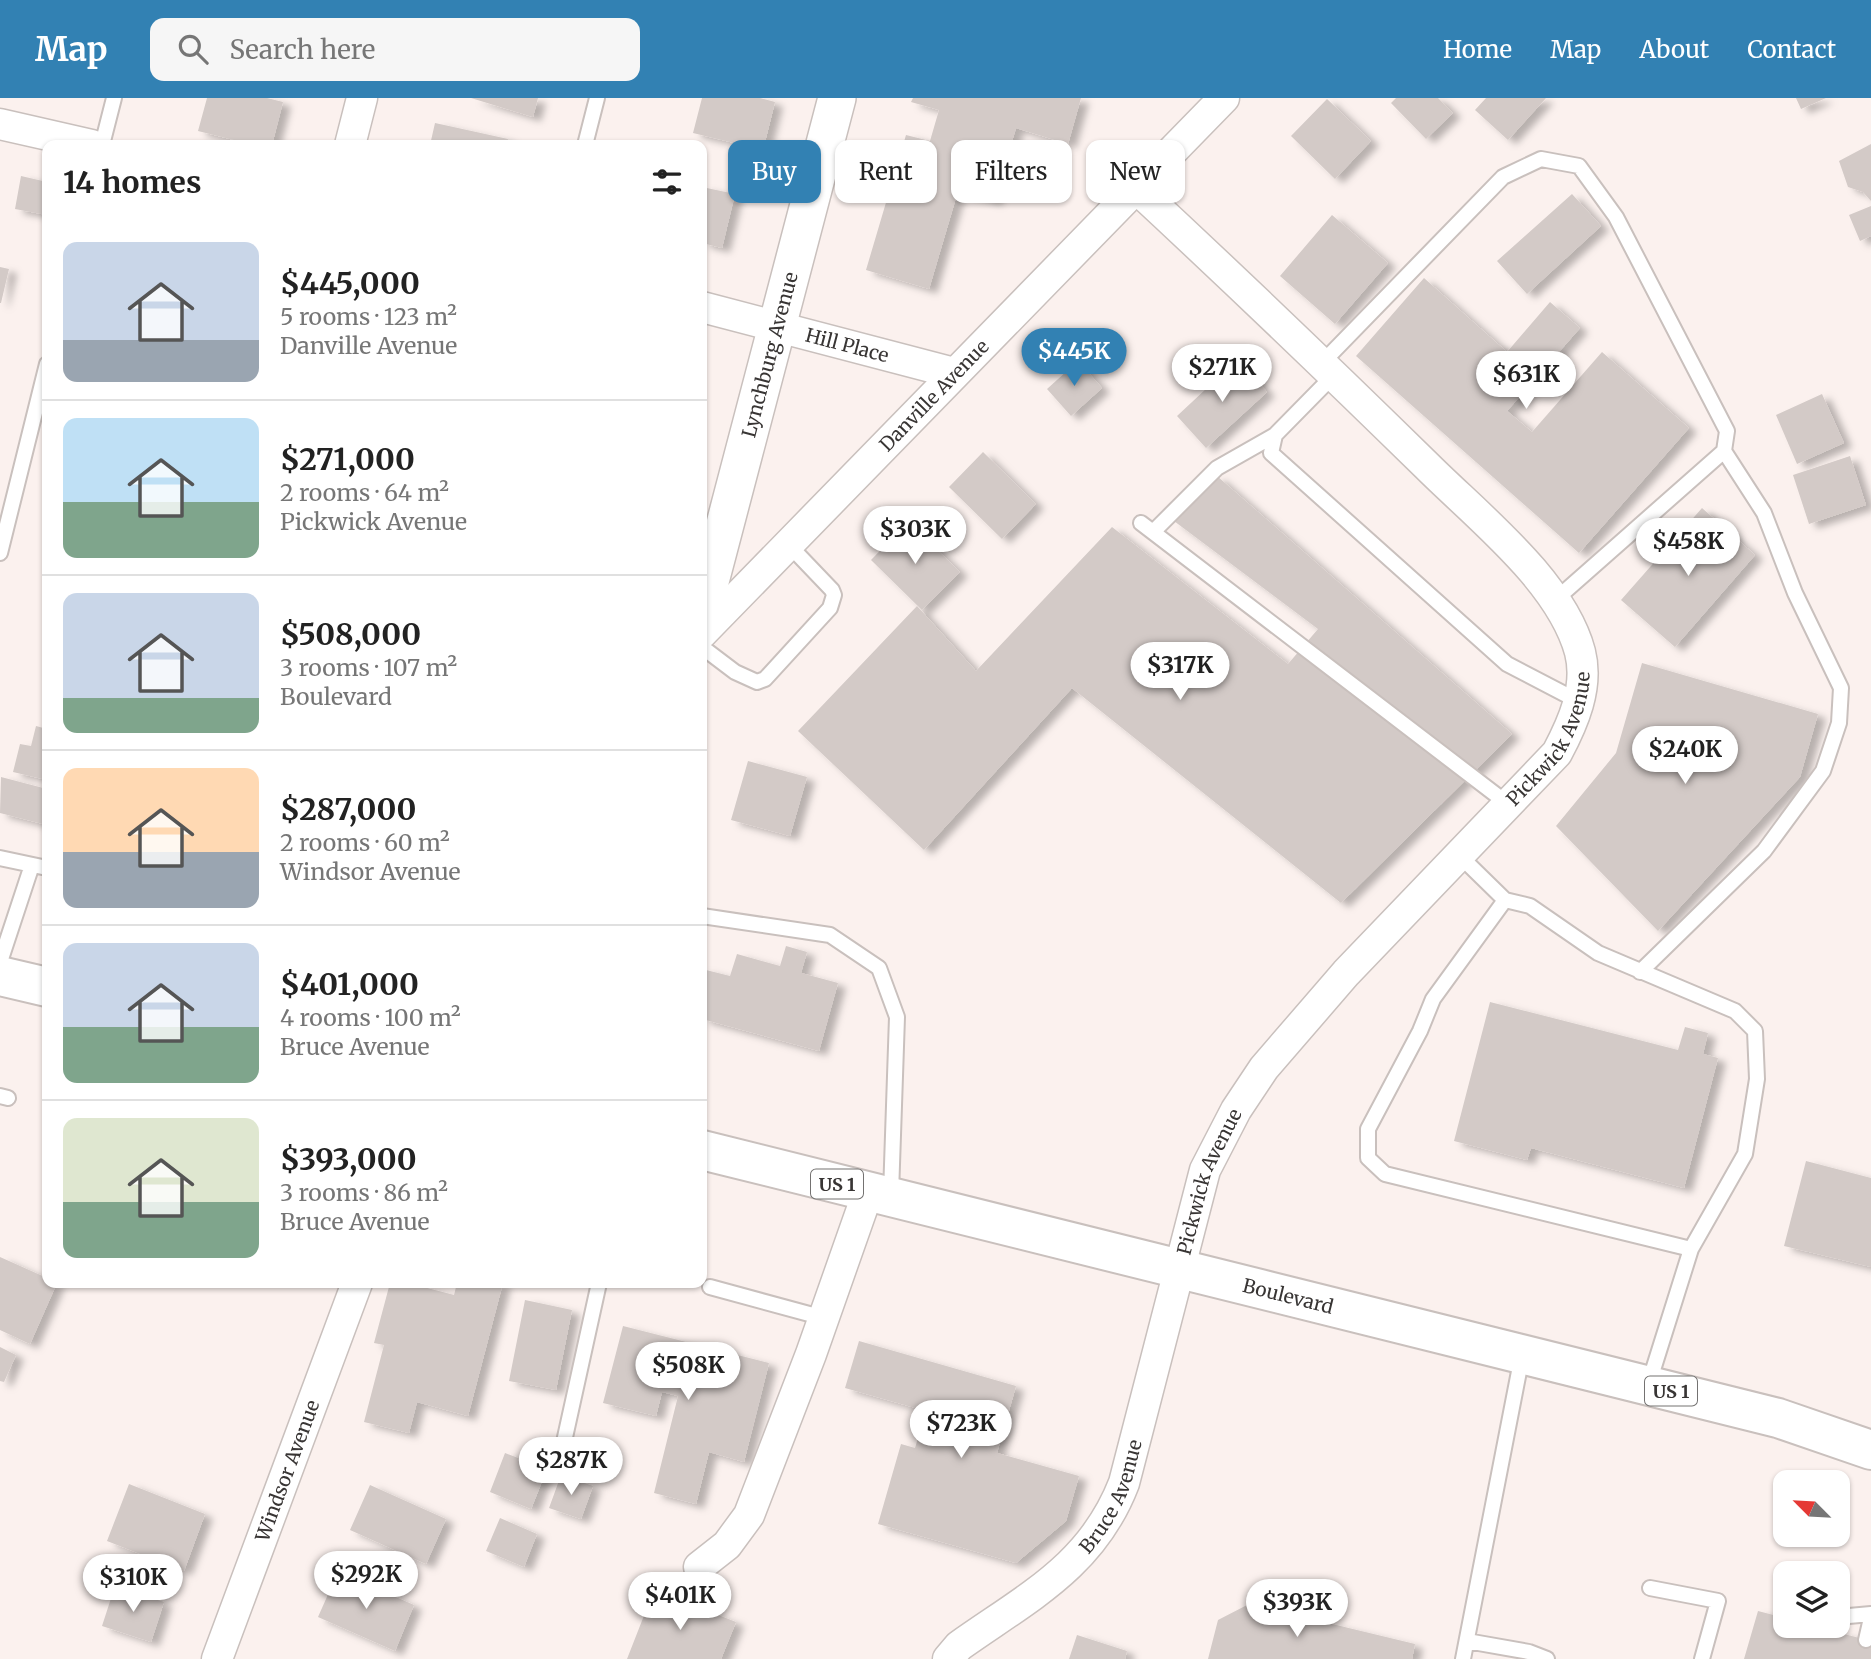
<!DOCTYPE html>
<html lang="en">
<head>
<meta charset="utf-8">
<style>
  body { margin:0; font-family:Merriweather,serif; background:#f6f6f6; color:#222; height:100vh; display:flex; flex-direction:column; font-size:26px; white-space:nowrap }
  * { box-sizing:border-box; margin:0 }
  p { font-size:23px; color:#767676 }
  .icon { flex:none; width:38px; height:38px; fill:none; stroke:currentColor; stroke-width:2; stroke-linecap:round; stroke-linejoin:round }
  .map { position:relative; flex:1; overflow:hidden }
  .side { position:absolute; left:42px; top:42px; width:665px; height:1148px; display:flex; flex-direction:column; background:#fff; border-radius:14px; box-shadow:0 2px 5px #0004 }
  .side>* { flex:none }
  .guide { position:absolute; left:728px; top:42px; width:665px; height:63px; display:flex; gap:14px }
  .needle { width:46px; rotate:294deg }
  .fabs { position:absolute; left:1773px; top:1372px; display:grid; gap:14px }
  .fabs a { display:grid; place-items:center; width:77px; height:77px; border-radius:14px; background:#fff; box-shadow:0 2px 5px #0004; font-size:35px }
  .price { position:absolute; translate:-50% -60px; padding:0 16px; border-radius:24px; background:#fff; color:#222; font-size:23px; line-height:46px; filter:drop-shadow(0 2px 4px #0008) }
  .price::after { content:''; position:absolute; left:50%; top:42px; width:21px; height:16px; margin-left:-10px; background:inherit; clip-path:polygon(0 0,100% 0,50% 100%) }
  .price.selected { background:#3281b3; color:#fff }
  ul { padding:0; list-style:none }
  li { display:flex; align-items:center; gap:21px; height:175px; padding:0 21px }
  li+li { border-top:2px solid #e0e0e0 }
  li span { display:grid; place-items:center; flex:none; width:196px; height:140px; border-radius:14px; color:#555 }
  li>.icon { margin-inline-start:auto }
  span .icon { width:84px; height:84px; fill:#fffc; stroke-width:1 }
  li b { font-size:30px }
  h2 { display:flex; justify-content:space-between; align-items:center; height:84px; padding:0 21px; font-size:30px }
  .tag { padding:0 24px; border-radius:14px; background:#fff; box-shadow:0 2px 5px #0004; font-size:24px; line-height:63px }
  .tag.selected { background:#3281b3; color:#fff }
  header { display:flex; align-items:center; gap:42px; box-sizing:border-box; height:98px; padding:0 35px; background:#3281b3; color:#fff }
  header strong { font-size:33px }
  nav { display:flex; gap:38px; margin-inline-start:auto; font-size:24px }
  .search { width:490px; height:63px; background:#f6f6f6; display:flex; align-items:center; gap:18px; box-sizing:border-box; padding:0 24px; border-radius:14px; color:#767676; font-size:26px }
  .map>svg:first-child { display:block }
  .building { fill:#d3cac7; filter:url(#shadow) }
  .lines { fill:none; stroke-linecap:round; stroke-linejoin:round }
  .service-casing { stroke:#c9c0bd; stroke-width:18 }
  .minor-casing { stroke:#c9c0bd; stroke-width:33 }
  .tertiary-casing { stroke:#c9c0bd; stroke-width:40 }
  .primary-casing { stroke:#c9c0bd; stroke-width:42 }
  .service { stroke:#fff; stroke-width:14 }
  .minor { stroke:#fff; stroke-width:30 }
  .tertiary { stroke:#fff; stroke-width:37 }
  .primary { stroke:#fff; stroke-width:38 }
  .labels { text-anchor:middle; dominant-baseline:central; stroke-width:5; stroke-linejoin:round; paint-order:stroke }
  .shield { fill:#fff; stroke:#747271; stroke-width:2 }
  .shield-label { font-size:18px; font-weight:bold; fill:#383534 }
  .street-label { font-size:19px; fill:#383534; stroke:#fff }
</style>
</head>
<body>
<header>
<strong>Map</strong>
<div class="search"><svg class="icon" aria-label="search" viewBox="0 0 24 24"><circle cx="10" cy="10" r="6"/><path d="M15 15l6 6"/></svg>Search here</div>
<nav><a>Home</a><a>Map</a><a>About</a><a>Contact</a></nav>
</header>
<div class="map">
<svg width="1871" height="1561" viewBox="0 0 1871 1561">
  <defs>
    <filter id="shadow"><feDropShadow dx="8" dy="4.5" stdDeviation="3.5" flood-color="#0004"/></filter>
  </defs>
  <rect width="100%" height="100%" fill="#fbf1ee"/>
  <path class="building" d="M207 0H267L283 4 272 47H254L198 33Z
    M471 0H538L533 19Z
    M702 0H760L775 4 763 52 693 35Z
    M913 0H1081L1068 46 1016 30 994 103 958 93 929 191 866 172 906 37 930 43 939 12 911 4Z
    M1396 0H1438L1453 15 1426 41 1391 5Z
    M1486 0H1546L1508 42 1475 12Z
    M1796 0H1826L1801 11Z
    M1327 1 1371 43 1335 81 1291 38Z
    M435 25 508 41 507 47H430Z
    M1871 46V103L1863 94 1848 89 1839 63Z
    M21 78 47 84V117L15 111Z
    M702 89 735 96 722 150 702 145Z
    M1572 96 1601 128 1527 196 1497 163Z
    M1871 108V138L1860 143 1849 117Z
    M1332 117 1388 165 1335 226 1280 178Z
    M0 169 9 171 1 205H0Z
    M1424 180 1507 254 1550 204 1580 230 1507 313 1532 334 1602 254 1689 330 1579 455 1356 258Z
    M1237 262 1267 294 1206 350 1177 318Z
    M1078 263 1102 290 1071 318 1047 291Z
    M1822 296 1844 345 1797 366 1776 317Z
    M983 354 1036 406 1002 441 949 389Z
    M1850 358 1866 407 1809 426 1793 377Z
    M1217 378 1512 636 1341 805 1072 590 924 752 798 633 917 508 976 573 1112 429 1288 566 1318 531 1174 423Z
    M1702 410 1755 457 1675 549 1621 502Z
    M908 424 960 474 922 512 871 462Z
    M1642 565 1818 616 1800 679 1658 833 1556 728 1616 655Z
    M36 628 47 631V682L13 674 20 646 31 648Z
    M748 663 807 679 790 738 731 722Z
    M1 679 47 691V727L0 715Z
    M786 848 807 854 801 875 838 885 819 953 702 921V871L730 878 737 856 780 868Z
    M1490 904 1678 952 1685 929 1708 935 1703 956 1718 960 1684 1090 1531 1050 1527 1062 1454 1043Z
    M1806 1063 1871 1080V1169L1784 1148Z
    M0 1159 47 1180V1185H57L30 1246 0 1232Z
    M390 1185H408L454 1197 457 1185H503L468 1318 417 1304 409 1335 364 1324 384 1247 374 1245Z
    M525 1202 572 1212 556 1292 509 1283Z
    M623 1228 769 1265 744 1364 709 1354 696 1406 654 1395 678 1298 662 1294 656 1318 603 1305Z
    M859 1243 1016 1288 997 1355 1079 1378 1066 1423 1016 1465 878 1426 901 1346 915 1350 926 1313 845 1290Z
    M0 1249 16 1257 4 1284 0 1283Z
    M505 1355 547 1371 531 1411 490 1394Z
    M561 1377 593 1388 581 1421 549 1410Z
    M129 1386 205 1416 184 1473 107 1443Z
    M370 1387 446 1421 426 1466 350 1432Z
    M500 1420 537 1436 524 1469 486 1453Z
    M338 1474 414 1507 395 1553 318 1519Z
    M115 1488 164 1504 151 1544 102 1528Z
    M654 1492 736 1524 721 1561H627Z
    M1249 1506 1415 1546 1412 1561H1208L1218 1522Z
    M1758 1513 1785 1520V1528H1813L1871 1543V1561H1744Z
    M1077 1537 1127 1553 1125 1561H1069Z"/>
  <g class="lines">
    <defs>
      <path id="service" d="M102 47 114 0
        M585 47 597 0
        M1322 265 1503 79 1541 61 1579 68 1616 119 1727 333 1724 353 1554 503
        M1334 277 1275 337 1271 355 1507 566 1578 603
        M1141 425 1508 706
        M1154 433 1217 370 1275 337
        M0 455 47 266
        M702 549 735 574 757 584 765 581 830 510 834 497 832 492 788 446
        M1459 757 1505 802 1530 808 1598 855 1735 913 1755 933 1757 981 1745 1056 1691 1151 1648 1288
        M0 760 47 770
        M1505 802 1433 901 1420 933 1368 1031V1060L1385 1076 1691 1151
        M702 818 830 837 879 870 897 919 891 1096
        M0 864 32 767
        M1640 874 1764 753 1823 673 1839 625 1841 590 1795 495 1764 415 1724 353
        M0 998 8 1000
        M710 1189 824 1220
        M560 1362 599 1185
        M1650 1490 1718 1503 1702 1561
        M1838 1519 1871 1516
        M1866 1542 1871 1520
        M1467 1543 1529 1554 1547 1561
        M1463 1561 1522 1258"/>
      <g id="minor">
        <path d="M0 26 92 47"/>
        <path d="M350 47 362 0"/>
        <path id="s1" d="M702 209 954 275"/>
        <path id="s2" d="M702 535 1224 0"/>
        <path d="M699 1469 727 1447 749 1417 811 1256 868 1094"/>
        <path id="s3" d="M217 1561 357 1185"/>
        <path id="s4" d="M948 1561 959 1548C1028 1499 1092 1468 1124 1385L1205 1072 1236 1012 1264 970 1346 875 1557 655C1573 625 1589 589 1580 554 1561 483 1477 418 1427 368 1331 274 1234 181 1136 90"/>
      </g>
      <g id="tertiary">
        <path id="s5" d="M702 514 837 0"/>
      </g>
      <g id="primary">
        <path d="M0 878 47 889"/>
        <path id="s6" d="M702 1052 1778 1320 1871 1352"/>
      </g>
    </defs>
    <use href="#service" class="service-casing"/>
    <use href="#minor" class="minor-casing"/>
    <use href="#tertiary" class="tertiary-casing"/>
    <use href="#primary" class="primary-casing"/>
    <use href="#service" class="service"/>
    <use href="#minor" class="minor"/>
    <use href="#tertiary" class="tertiary"/>
    <use href="#primary" class="primary"/>
  </g>
  <g class="labels">
    <g class="shield">
      <rect x="811" y="1071.5" width="52" height="29" rx="5"/>
      <rect x="1645" y="1278.5" width="52" height="29" rx="5"/>
    </g>
    <g class="shield-label">
      <text x="837" y="1086">US 1</text>
      <text x="1671" y="1293">US 1</text>
    </g>
    <g class="street-label">
      <text stroke="none"><textPath href="#s1" startOffset="150">Hill Place</textPath></text>
      <text stroke="none"><textPath href="#s5" startOffset="266">Lynchburg Avenue</textPath></text>
      <text stroke="none"><textPath href="#s2" startOffset="332">Danville Avenue</textPath></text>
      <text stroke="none"><textPath href="#s4" startOffset="1134">Pickwick Avenue</textPath></text>
      <text stroke="none"><textPath href="#s4" startOffset="567">Pickwick Avenue</textPath></text>
      <text stroke="none"><textPath href="#s6" startOffset="604">Boulevard</textPath></text>
      <text stroke="none"><textPath href="#s3" startOffset="201">Windsor Avenue</textPath></text>
      <text stroke="none"><textPath href="#s4" startOffset="236">Bruce Avenue</textPath></text>
    </g>
  </g>
</svg>
<div class="fabs">
<a><svg class="needle" viewBox="-14 -14 28 28"><path d="M0-13l5 13h-10z" fill="#e53935"/><path d="M0 13l5-13h-10z" fill="#767676"/></svg></a>
<a><svg class="icon" aria-label="layers" viewBox="0 0 24 24"><path d="M12 4l9 5-9 5-9-5zM3 14l9 5 9-5"/></svg></a>
</div>
<b class="price selected" style="left:1074px;top:290px">$445K</b>
<b class="price" style="left:1222px;top:306px">$271K</b>
<b class="price" style="left:1526px;top:313px">$631K</b>
<b class="price" style="left:915px;top:468px">$303K</b>
<b class="price" style="left:1688px;top:480px">$458K</b>
<b class="price" style="left:1180px;top:604px">$317K</b>
<b class="price" style="left:1685px;top:688px">$240K</b>
<b class="price" style="left:688px;top:1304px">$508K</b>
<b class="price" style="left:961px;top:1362px">$723K</b>
<b class="price" style="left:571px;top:1399px">$287K</b>
<b class="price" style="left:366px;top:1513px">$292K</b>
<b class="price" style="left:133px;top:1516px">$310K</b>
<b class="price" style="left:680px;top:1534px">$401K</b>
<b class="price" style="left:1297px;top:1541px">$393K</b>
<div class="guide">
<a class="tag selected">Buy</a>
<a class="tag">Rent</a>
<a class="tag">Filters</a>
<a class="tag">New</a>
</div>
<section class="side">
<h2>14 homes<svg class="icon" aria-label="filters" viewBox="0 0 24 24"><path d="M4 7h16M4 17h16"/><circle cx="9" cy="7" r="2"/><circle cx="15" cy="17" r="2"/></svg></h2>
<ul>
<li><span style="background:linear-gradient(#c9d6e8 70%,#9aa5b1 0)"><svg class="icon" aria-label="home" viewBox="0 0 24 24"><path d="M3 11l9-7 9 7M6 9v11h12V9"/></svg></span><div><b>$445,000</b><p>5 rooms · 123 m²</p><p>Danville Avenue</p></div></li>
<li><span style="background:linear-gradient(#bfe0f5 60%,#7fa58c 0)"><svg class="icon" aria-label="home" viewBox="0 0 24 24"><path d="M3 11l9-7 9 7M6 9v11h12V9"/></svg></span><div><b>$271,000</b><p>2 rooms · 64 m²</p><p>Pickwick Avenue</p></div></li>
<li><span style="background:linear-gradient(#c9d6e8 75%,#7fa58c 0)"><svg class="icon" aria-label="home" viewBox="0 0 24 24"><path d="M3 11l9-7 9 7M6 9v11h12V9"/></svg></span><div><b>$508,000</b><p>3 rooms · 107 m²</p><p>Boulevard</p></div></li>
<li><span style="background:linear-gradient(#ffd9b3 60%,#9aa5b1 0)"><svg class="icon" aria-label="home" viewBox="0 0 24 24"><path d="M3 11l9-7 9 7M6 9v11h12V9"/></svg></span><div><b>$287,000</b><p>2 rooms · 60 m²</p><p>Windsor Avenue</p></div></li>
<li><span style="background:linear-gradient(#c9d6e8 60%,#7fa58c 0)"><svg class="icon" aria-label="home" viewBox="0 0 24 24"><path d="M3 11l9-7 9 7M6 9v11h12V9"/></svg></span><div><b>$401,000</b><p>4 rooms · 100 m²</p><p>Bruce Avenue</p></div></li>
<li><span style="background:linear-gradient(#dfe7d0 60%,#7fa58c 0)"><svg class="icon" aria-label="home" viewBox="0 0 24 24"><path d="M3 11l9-7 9 7M6 9v11h12V9"/></svg></span><div><b>$393,000</b><p>3 rooms · 86 m²</p><p>Bruce Avenue</p></div></li>
</ul>
</section>
</div>
</body>
</html>
